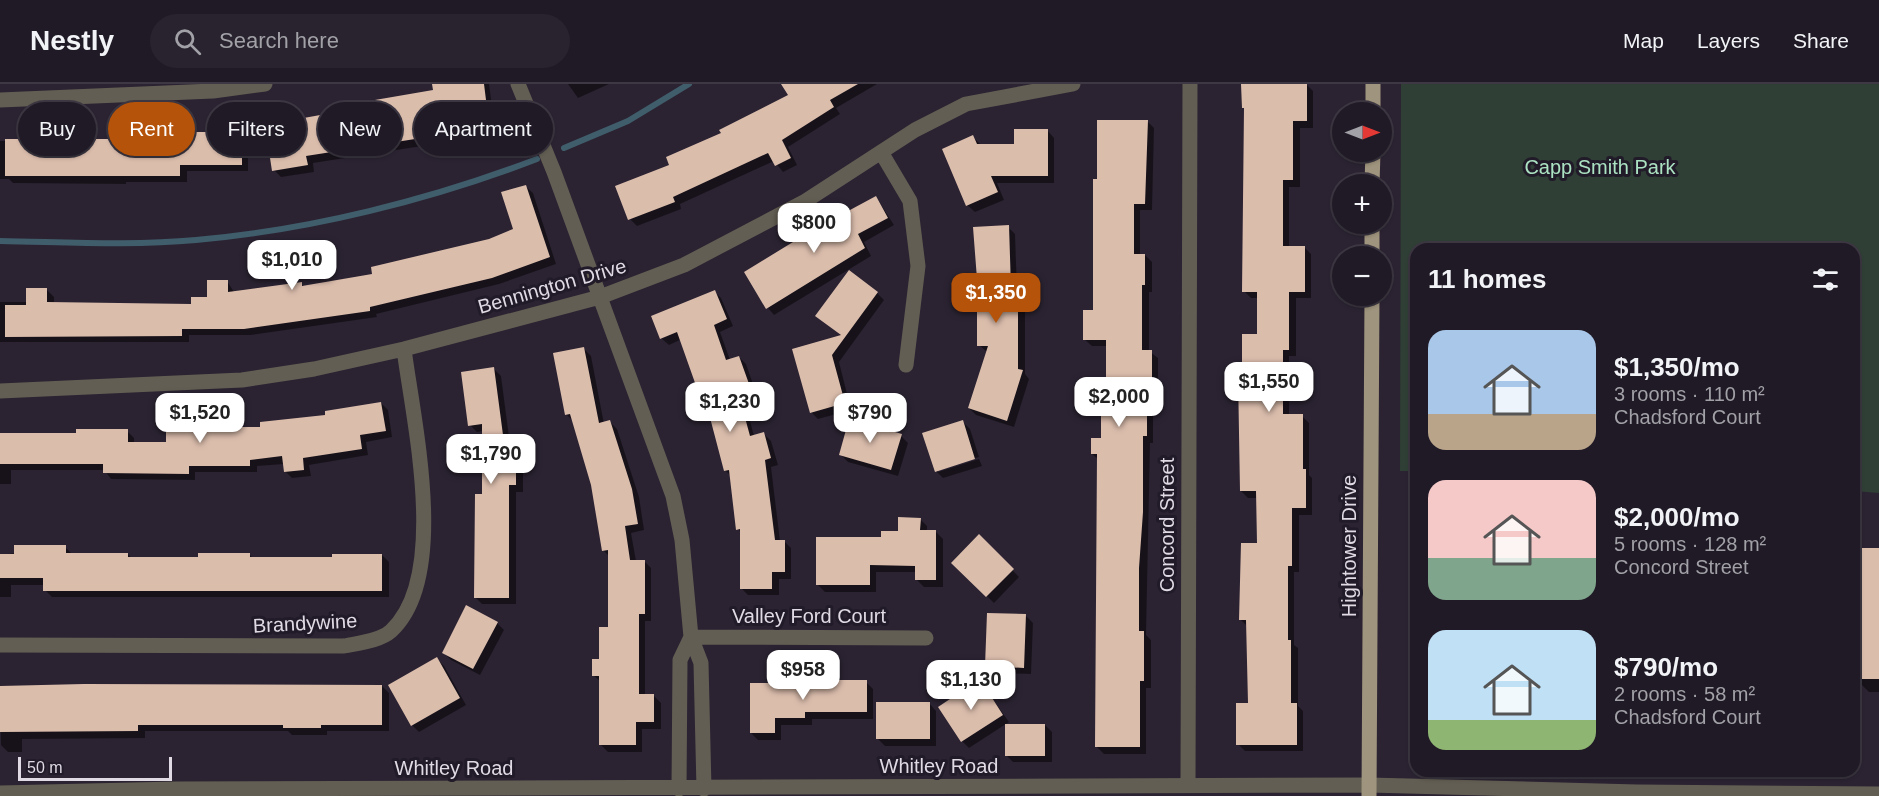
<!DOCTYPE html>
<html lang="en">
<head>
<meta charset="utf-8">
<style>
  body { margin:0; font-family:Arial,sans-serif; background:#28232e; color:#f1f3f6; height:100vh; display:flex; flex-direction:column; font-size:22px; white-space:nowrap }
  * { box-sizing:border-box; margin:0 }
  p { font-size:20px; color:#a2a1a7 }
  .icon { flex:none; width:33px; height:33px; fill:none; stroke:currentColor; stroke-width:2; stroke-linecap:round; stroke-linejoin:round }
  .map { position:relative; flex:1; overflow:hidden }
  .sheet { position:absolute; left:1410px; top:159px; width:450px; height:534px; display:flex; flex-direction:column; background:#201a26; border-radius:18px; box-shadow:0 2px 4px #0004,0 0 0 2px #3d3843 }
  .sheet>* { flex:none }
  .hud { position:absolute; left:18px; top:18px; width:570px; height:54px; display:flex; gap:12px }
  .needle { width:39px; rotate:90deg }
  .controls { position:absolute; left:1332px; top:18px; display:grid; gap:12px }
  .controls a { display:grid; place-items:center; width:60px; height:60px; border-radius:50%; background:#201a26; box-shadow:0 2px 4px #0004,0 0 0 2px #3d3843; font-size:30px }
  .scale { position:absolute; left:18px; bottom:15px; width:154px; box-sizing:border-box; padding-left:6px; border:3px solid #dfdae4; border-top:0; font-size:16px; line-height:21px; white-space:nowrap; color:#dfdae4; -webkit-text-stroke:4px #211a28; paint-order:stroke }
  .price { position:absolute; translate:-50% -51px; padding:0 14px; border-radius:12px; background:#fff; color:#222; font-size:20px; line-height:39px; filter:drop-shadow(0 2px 3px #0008) }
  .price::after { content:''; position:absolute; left:50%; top:36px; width:18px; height:14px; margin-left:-9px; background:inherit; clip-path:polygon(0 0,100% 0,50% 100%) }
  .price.active { background:#b45309; color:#fff }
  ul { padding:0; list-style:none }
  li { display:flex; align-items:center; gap:18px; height:150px; padding:0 18px }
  li span { display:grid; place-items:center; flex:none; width:168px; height:120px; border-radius:18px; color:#555 }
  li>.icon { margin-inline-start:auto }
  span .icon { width:72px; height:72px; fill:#fffc; stroke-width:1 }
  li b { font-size:26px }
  h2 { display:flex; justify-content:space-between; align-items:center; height:72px; padding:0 18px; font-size:26px }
  .pill { padding:0 21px; border-radius:27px; background:#201a26; box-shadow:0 2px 4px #0004,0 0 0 2px #3d3843; font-size:21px; line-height:54px }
  .pill.active { background:#b45309; color:#fff }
  header { display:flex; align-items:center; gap:36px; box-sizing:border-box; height:84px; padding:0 30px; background:#201a26; border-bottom:2px solid #3d3843 }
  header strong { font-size:28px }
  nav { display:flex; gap:33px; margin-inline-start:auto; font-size:21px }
  .search { width:420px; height:54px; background:#28232e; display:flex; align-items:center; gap:15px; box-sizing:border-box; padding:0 21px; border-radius:33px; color:#a2a1a7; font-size:22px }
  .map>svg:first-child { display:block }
  .green { fill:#2f3f35 }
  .shadow { fill:#0007 }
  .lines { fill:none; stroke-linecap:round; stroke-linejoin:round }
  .stream { stroke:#405d6b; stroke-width:6 }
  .building { fill:#dbbdac }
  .minor { stroke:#635e53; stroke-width:15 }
  .major { stroke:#9f947d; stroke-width:15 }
  .labels { text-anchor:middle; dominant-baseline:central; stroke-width:6; stroke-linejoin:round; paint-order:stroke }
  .park-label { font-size:20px; fill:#abe2c2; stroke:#211a28 }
  .street-label { font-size:20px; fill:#dfdae4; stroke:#211a28 }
</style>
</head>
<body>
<header>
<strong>Nestly</strong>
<div class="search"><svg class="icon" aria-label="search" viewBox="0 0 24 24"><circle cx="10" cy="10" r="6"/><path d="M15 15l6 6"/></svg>Search here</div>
<nav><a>Map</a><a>Layers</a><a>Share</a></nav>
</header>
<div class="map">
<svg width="1879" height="712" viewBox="0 0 1879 712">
  <rect width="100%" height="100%" fill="#2b2332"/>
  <path class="green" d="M1401 0H1879V409L1854 407V165H1416V387H1400Z"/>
  <path class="shadow" d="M434 0H489L493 30 481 32 482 41 432 47 435 60 313 79 314 88 281 93 274 86 435 7Z
    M568 0H609L578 14Z
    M785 0H877L836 24 840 30 788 63 797 81 783 88 774 77 680 120 681 125 637 142 630 135 671 82 790 12Z
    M1306 0 1313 7V44H1300V103H1289V163H1304L1311 170V214H1296V272H1289V332H1302L1309 339V391L1312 394V431H1299V488H1294V561L1298 564V622L1303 627V667H1245L1238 660 1249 620 1248 543 1240 535 1259 460 1258 414H1248L1241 407 1243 292 1259 251V214H1251L1244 207 1246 26Z
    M1147 37 1154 44 1152 126H1140V171H1145L1152 178V208H1149V267L1158 274V302H1153V359H1150L1146 551 1151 556V604H1146V670H1104L1097 663 1099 376 1092 370 1102 356 1107 323V262H1092L1084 255 1094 227 1099 96Z
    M1047 46 1054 54V99H997L1004 116 975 128 967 121 973 53 981 61H1016Z
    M241 50 248 57V87H187V98H126V100L13 99 9 95H0V57H119L123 61H190Z
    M525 102 533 109 556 180 499 200 376 230 377 233 251 251H189V258H0V218H27L47 206 54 213V219L192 222 209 215 227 197 234 208 301 200 305 203 374 191 489 157 515 146Z
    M876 113 894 141 864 158 871 172 774 231 768 224Z
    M1008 143 1015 150 1017 206 1025 213V290L1029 295 1014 343 976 331 969 324 987 268 979 261Z
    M714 207 721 214 733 242 720 248 730 276 739 273 746 280 759 318 746 322 754 352 764 350 771 357 778 381 771 383 780 457H784L791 464V495H779V511H748L741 504V448L738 445 731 392 725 386 711 330 706 326 682 255 669 261 661 254Z
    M877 209 884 216 839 278 851 326 818 335 811 328 794 266 842 252 817 232Z
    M584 265 591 272 604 340 610 338 617 345 639 413 644 446 631 449 636 477H644L651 484V537H645V612H654L661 619V645H642V668H608L601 661V598L593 591 610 545V473L603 466 593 400 574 338 566 330Z
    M494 285 501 292 509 353H516L523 360V408H516V520H482L475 513 483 411V347L477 348 470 341Z
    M381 319 388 326 392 353 366 358 368 371 309 381 311 392 292 394 285 387 284 380 257 382V388H195V396L111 395 104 386H11V400H0V349L77 351 127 347 134 354V360H167L262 345Z
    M963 338 970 345 979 373 938 385V388L979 375 982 382 943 394 936 387Z
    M901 352 908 359 898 392 848 378 841 371Z
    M920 435 927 442V448H936L943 455V503H924L917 496V488H876V508H825L818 501 882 455 899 448Z
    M979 452 1019 493 994 519 953 479Z
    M65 463 72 470H128L132 475H199L249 470 254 475H334L382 471 389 478V513H52L45 506V501H11V513H0V471Z
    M1879 465V608H1869L1855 594Z
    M1026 532 1033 539 1031 590 994 589 987 582Z
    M497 539 504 546 480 591 451 576 444 569Z
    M437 575 444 582 466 621 419 648 412 641Z
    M980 597 1009 638 969 664 962 657Z
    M866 598 873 605V635H812V641H781V656H758L751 649 814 600Z
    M382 602 389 609V647H327V651H292L288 647H145V654L22 655V668H8L1 661 0 604Z
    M929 619 936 627V662H885L878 655Z
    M1045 641 1052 648V678H1013L1006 671Z"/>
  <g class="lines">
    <path class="stream" d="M564 64 628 37 689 0
      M0 157C65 158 131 162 196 156 310 146 430 116 537 75"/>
  </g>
  <path class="building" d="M432 0H484L487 24 474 26 476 34 426 40 428 53 306 72 308 81 272 87 265 41 370 22 369 17 433 6Z
    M781 0H858L830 16 834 23 782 56 791 74 775 82 768 69 673 113 675 118 628 136 615 102 669 81 666 73 721 49 719 46 788 11Z
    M1241 0H1307V37H1293V96H1283V162H1305V208H1289V266H1283V330H1303V385H1306V424H1292V482H1288V556H1291V619H1297V661H1236V619H1248L1246 536H1239L1241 459H1257L1256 407H1240L1238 291H1242V250H1257V208H1242L1244 24H1242Z
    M1097 36H1148L1145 120H1134V170H1145V201H1142V266H1152V295H1147V352H1143V428L1139 484V547H1144V597H1140V663H1095L1097 370H1091V354H1101V321H1106V256H1083V226H1093V95H1097Z
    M1014 45H1048V92H991L998 108 966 122 942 65 973 51 977 60H1014Z
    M189 48H242V81H180V92H5V55H119V59H189Z
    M526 101 550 173 492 194 370 223V227L244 245H182V252L5 253V221H26V204H47V218L191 220V213H207V196H228V208L302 198V202L372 190 371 183 489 155 513 145 501 108Z
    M876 112 888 134 858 150 865 164 766 225 744 188 811 147Z
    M1009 141 1011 204H1018V285L1023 286 1007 337 968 324 988 262H977V195L973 143Z
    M849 186 878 208 832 271 845 319 810 329 792 265 841 251 815 232Z
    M715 206 727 235 714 241 726 276 739 272 753 311 740 315 750 352 764 348 771 374 765 376 775 456H785V488H772V505H740V445L736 446 729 386 724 387 708 326 705 327 677 248 660 255 651 232Z
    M584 263 599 339 610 336 632 405 638 440 625 442 630 476H645V530H639V610H654V638H636V661H599V592H592V575H599V543H608V466L602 467 591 401 570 330 565 331 553 269Z
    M494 283 503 351H516V401H509V514H474L475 410H482V340L468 342 461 288Z
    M381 318 386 347 360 351 362 365 303 374 304 386 284 388 282 372 250 376V382H189V390L103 389V380H0V349H76V345H128V358H166V343H260V338L325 331V327Z
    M849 335 902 350 891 386 839 371Z
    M963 336 975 375 935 388 922 349Z
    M898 433 921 434 920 446H936V496H915V482L870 481V501H816V453H881V447H898Z
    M979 450 1014 485 986 513 951 479Z
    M14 461H66V469H128V473H198V469H250V473H332V470H382V507H43V494H0V470H14Z
    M1855 464H1879V595H1854Z
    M466 521 498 538 473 585 442 569Z
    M987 529 1026 530 1024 584 985 582Z
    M437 573 460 614 411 642 388 601Z
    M980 595 1003 631 961 658 938 623Z
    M812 596H867V628H805V634H775V649H750V599H812Z
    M84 600 382 601V641H321V644H283V641H138V647L0 648V602Z
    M876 618H930V655H876Z
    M1005 640H1045V672H1005Z"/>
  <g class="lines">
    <path class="minor" d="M518 0 554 88 673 412 682 456 691 553 701 579 704 705
      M0 16 213 7 265 0
      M881 68 910 117 918 182 906 281
      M0 307 242 296 314 285 404 265 600 213 684 181 804 118 915 46 966 20 1073 0
      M691 553 926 554
      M0 561 344 562C358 559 380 557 391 547 450 493 413 336 404 265
      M1188 702 1190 0
      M679 705 680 576 691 553
      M0 709 176 705 1369 701 1637 708 1879 710"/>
    <path class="major" d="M1373 28V0
      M1372 100 1373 68
      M1372 172V140
      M1369 712 1372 212"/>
  </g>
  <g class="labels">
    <g class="park-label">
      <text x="1600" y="83">Capp Smith Park</text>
    </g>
    <g class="street-label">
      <text transform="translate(552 202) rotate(-16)">Bennington Drive</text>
      <text transform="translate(1167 441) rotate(-90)">Concord Street</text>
      <text transform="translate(1349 462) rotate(-90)">Hightower Drive</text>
      <text x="809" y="532">Valley Ford Court</text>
      <text transform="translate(305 539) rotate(-3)">Brandywine</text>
      <text x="939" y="682">Whitley Road</text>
      <text x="454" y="684">Whitley Road</text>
    </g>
  </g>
</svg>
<div class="controls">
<a><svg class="needle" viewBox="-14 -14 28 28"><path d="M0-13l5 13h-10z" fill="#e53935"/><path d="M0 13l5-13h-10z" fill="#a2a1a7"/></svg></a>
<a>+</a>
<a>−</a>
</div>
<div class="scale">50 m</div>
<b class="price" style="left:814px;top:170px">$800</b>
<b class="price" style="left:292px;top:207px">$1,010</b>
<b class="price active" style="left:996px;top:240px">$1,350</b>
<b class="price" style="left:1269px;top:329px">$1,550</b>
<b class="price" style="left:1119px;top:344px">$2,000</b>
<b class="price" style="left:730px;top:349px">$1,230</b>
<b class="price" style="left:200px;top:360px">$1,520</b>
<b class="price" style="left:870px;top:360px">$790</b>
<b class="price" style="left:491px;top:401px">$1,790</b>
<b class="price" style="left:803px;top:617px">$958</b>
<b class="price" style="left:971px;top:627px">$1,130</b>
<div class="hud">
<a class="pill">Buy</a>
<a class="pill active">Rent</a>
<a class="pill">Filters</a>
<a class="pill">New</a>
<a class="pill">Apartment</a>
</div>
<section class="sheet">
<h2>11 homes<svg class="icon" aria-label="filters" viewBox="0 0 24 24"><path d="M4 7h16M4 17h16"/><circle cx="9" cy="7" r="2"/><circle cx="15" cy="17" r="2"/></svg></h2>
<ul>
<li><span style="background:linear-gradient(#a9c7e8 70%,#b9a48a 0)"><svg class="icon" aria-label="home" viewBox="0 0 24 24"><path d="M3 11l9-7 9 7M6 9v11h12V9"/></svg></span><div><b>$1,350/mo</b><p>3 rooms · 110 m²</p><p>Chadsford Court</p></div></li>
<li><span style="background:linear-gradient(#f6c9c9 65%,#7fa58c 0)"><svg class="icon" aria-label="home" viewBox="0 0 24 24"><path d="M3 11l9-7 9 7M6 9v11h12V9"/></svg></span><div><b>$2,000/mo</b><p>5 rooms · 128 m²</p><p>Concord Street</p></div></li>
<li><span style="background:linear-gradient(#bfe0f5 75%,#8fb573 0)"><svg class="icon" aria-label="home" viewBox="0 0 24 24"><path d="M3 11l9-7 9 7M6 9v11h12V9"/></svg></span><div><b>$790/mo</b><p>2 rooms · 58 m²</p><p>Chadsford Court</p></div></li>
</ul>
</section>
</div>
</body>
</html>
